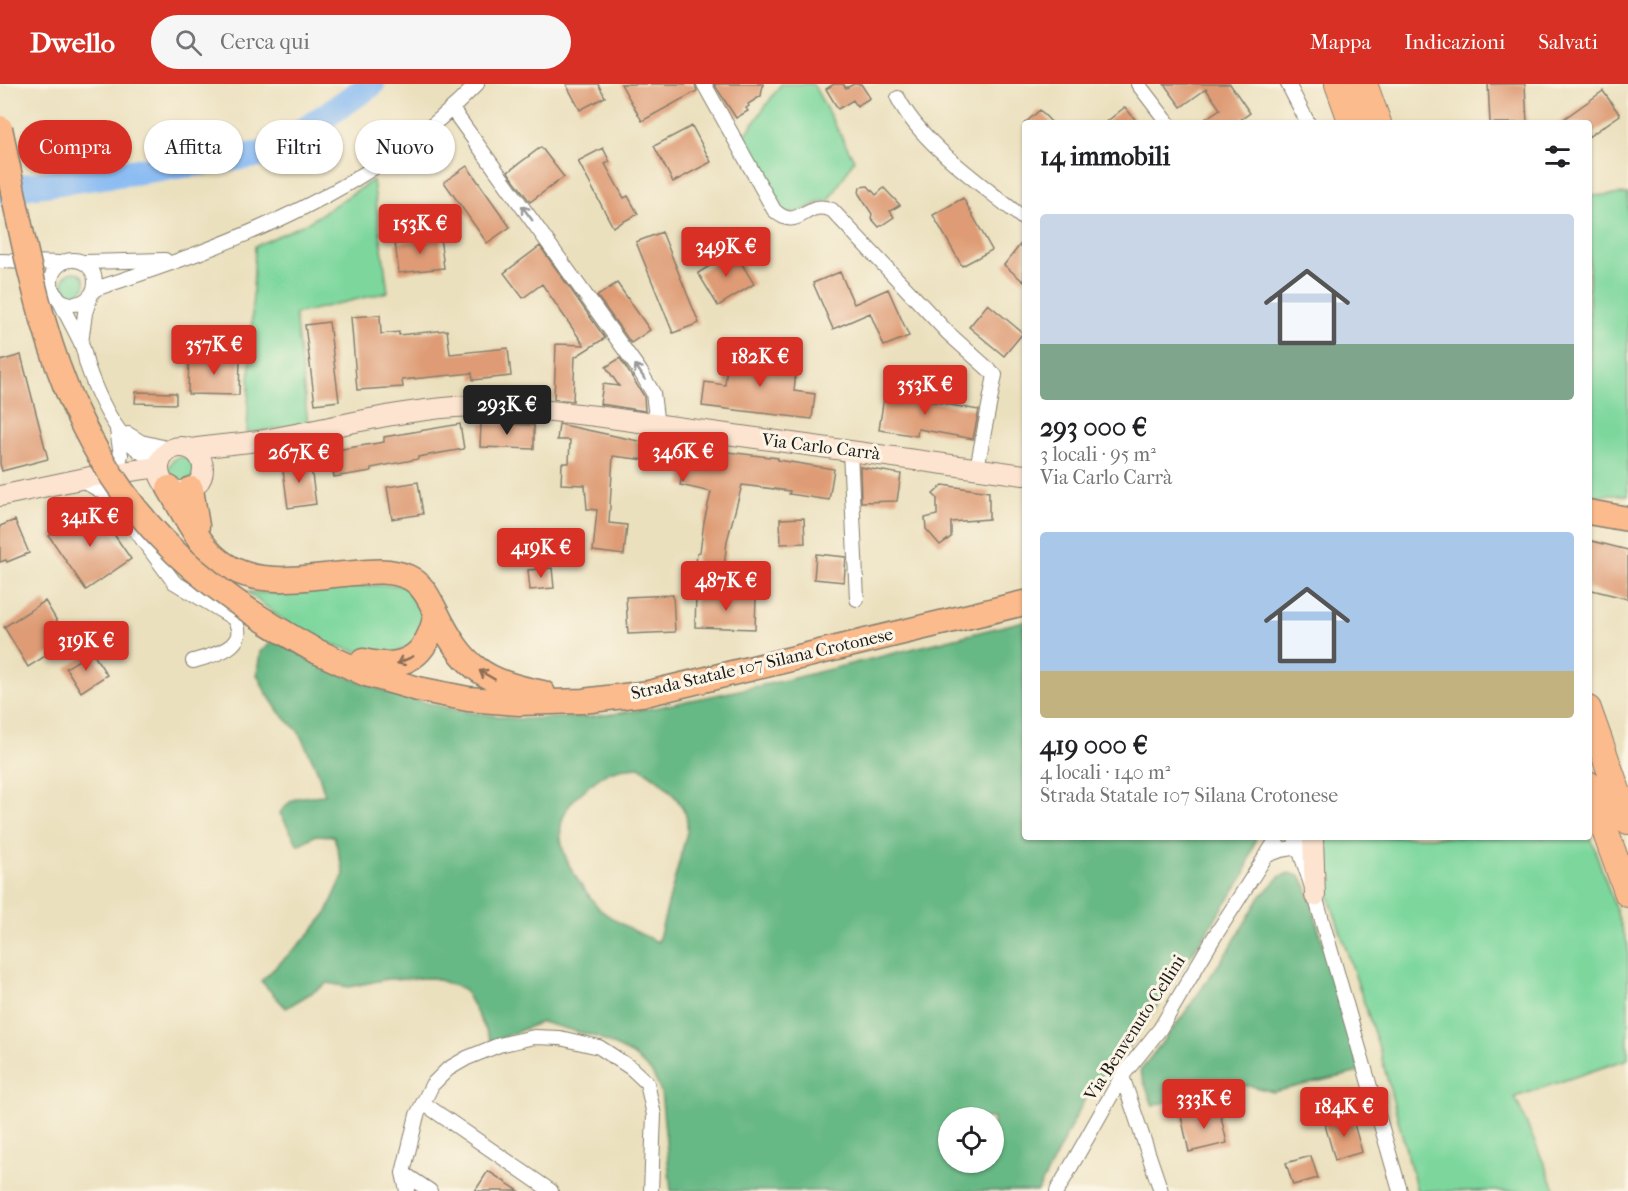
<!DOCTYPE html>
<html lang="it">
<head>
<meta charset="utf-8">
<style>
  body { margin:0; font-family:"IM FELL French Canon",serif; background:#f6f6f6; color:#202124; height:100vh; display:flex; flex-direction:column; font-size:22px; white-space:nowrap }
  * { box-sizing:border-box; margin:0 }
  p { font-size:20px; color:#757577 }
  .icon { flex:none; width:33px; height:33px; fill:none; stroke:currentColor; stroke-width:2; stroke-linecap:round; stroke-linejoin:round }
  .map { position:relative; flex:1; overflow:hidden }
  .panel { position:absolute; left:1022px; top:36px; width:570px; height:720px; display:flex; flex-direction:column; background:#fff; border-radius:6px; box-shadow:0 2px 4px #0004 }
  .panel>* { flex:none }
  .banner { position:absolute; left:18px; top:36px; width:570px; height:54px; display:flex; gap:12px }
  .fabs { position:absolute; left:938px; top:1023px; display:grid; gap:12px }
  .fabs a { display:grid; place-items:center; width:66px; height:66px; border-radius:50%; background:#fff; box-shadow:0 2px 4px #0004; font-size:30px }
  .price { position:absolute; translate:-50% -51px; padding:0 14px; border-radius:6px; background:#d93025; color:#fff; font-size:20px; line-height:39px; filter:drop-shadow(0 2px 3px #0008) }
  .price::after { content:''; position:absolute; left:50%; top:36px; width:18px; height:14px; margin-left:-9px; background:inherit; clip-path:polygon(0 0,100% 0,50% 100%) }
  .price.selected { background:#222; color:#fff }
  ul { padding:0; list-style:none }
  li { display:grid; align-content:center; gap:12px; height:318px; padding:0 18px }
  li span { display:grid; place-items:center; height:186px; border-radius:6px; color:#555 }
  li>.icon { margin-inline-start:auto }
  span .icon { width:108px; height:108px; fill:#fffc; stroke-width:1 }
  li b { font-size:26px }
  h2 { display:flex; justify-content:space-between; align-items:center; height:72px; padding:0 18px; font-size:26px }
  .tag { padding:0 21px; border-radius:27px; background:#fff; box-shadow:0 2px 4px #0004; font-size:21px; line-height:54px }
  .tag.selected { background:#d93025; color:#fff }
  header { display:flex; align-items:center; gap:36px; box-sizing:border-box; height:84px; padding:0 30px; background:#d93025; color:#fff }
  header strong { font-size:28px }
  nav { display:flex; gap:33px; margin-inline-start:auto; font-size:21px }
  .search { width:420px; height:54px; background:#f6f6f6; display:flex; align-items:center; gap:15px; box-sizing:border-box; padding:0 21px; border-radius:33px; color:#757577; font-size:22px }
  .map>svg:first-child { display:block }
  .green { fill:#7dd79d; stroke:#4c7a5c; stroke-width:1.5 }
  .forest { fill:#66b884; stroke:#416a50; stroke-width:1.5; fill-rule:evenodd }
  .lines { fill:none; stroke-linecap:round; stroke-linejoin:round }
  .river { stroke:#85b9f3; stroke-width:26 }
  .building { fill:#de9b75 }
  .minor-casing { stroke:#847e6d; stroke-width:16 }
  .secondary-casing { stroke:#847e6d; stroke-width:22 }
  .trunk-casing { stroke:#847e6d; stroke-width:27 }
  .motorway-casing { stroke:#847e6d; stroke-width:28 }
  .minor { stroke:#fff; stroke-width:14 }
  .secondary { stroke:#fde4d1; stroke-width:20 }
  .trunk { stroke:#fbbb8d; stroke-width:24 }
  .motorway { stroke:#fbbb8d; stroke-width:26 }
  .trunk-bridge-casing { stroke:#847e6d; stroke-width:27; stroke-linecap:butt }
  .trunk-bridge { stroke:#fbbb8d; stroke-width:24 }
  .oneway { stroke:#999 }
  .oneway2 { stroke:#8c6c54 }
  .labels { text-anchor:middle; dominant-baseline:central; stroke-width:6; stroke-linejoin:round; paint-order:stroke }
  .street-label { font-size:18px; fill:#1c1c1c; stroke:#fcf5e5 }
</style>
</head>
<body>
<header>
<strong>Dwello</strong>
<div class="search"><svg class="icon" aria-label="search" viewBox="0 0 24 24"><circle cx="10" cy="10" r="6"/><path d="M15 15l6 6"/></svg>Cerca qui</div>
<nav><a>Mappa</a><a>Indicazioni</a><a>Salvati</a></nav>
</header>
<div class="map">
<svg width="1628" height="1107" viewBox="0 0 1628 1107">
  <rect width="100%" height="100%" fill="#fcf5e5"/>
  <filter id="ink" filterUnits="userSpaceOnUse"><feTurbulence type="fractalNoise" baseFrequency=".0167" numOctaves="2"/><feDisplacementMap in="SourceGraphic" scale="12" xChannelSelector="R" yChannelSelector="G"/><feConvolveMatrix kernelMatrix="1 2 1 2 8 2 1 2 1" color-interpolation-filters="sRGB"/></filter>
  <filter id="wash" filterUnits="userSpaceOnUse"><feTurbulence type="fractalNoise" baseFrequency=".008" numOctaves="4" result="noise"/><feDisplacementMap in="SourceGraphic" scale="24" xChannelSelector="R" yChannelSelector="G"/><feGaussianBlur stdDeviation="1.35" result="paint"/><feColorMatrix in="noise" values="0 0 0 0 0 0 0 0 0 0 0 0 0 0 0 0 0 1.4 0 .05"/><feComposite in="paint" operator="in"/></filter>
  <g filter="url(#wash)">
    <rect width="100%" height="100%" fill="#ebe0be"/>
    <path class="green" d="M781 0H813L854 76 829 117H822L799 128 784 130 741 57Z
      M373 96 388 208 295 230 308 340 247 349 255 162 309 138Z
      M1628 110V411H1589V112Z
      M63 199a11 11 0 1 1 22 0a11 11 0 1 1-22 0Z
      M169 386a13 13 0 1 1 26 0a13 13 0 1 1-26 0Z
      M401 501 412 504 426 534 418 560 380 574 324 558 303 551 247 508 285 510 355 502Z
      M1589 749 1628 861V975L1515 1013 1556 1107H1417L1379 964 1325 801 1318 753H1588Z"/>
    <path class="forest" d="M1024 537V753H1256L1244 792 1130 962 1089 1007 1038 1107H671L661 1008 652 989 633 971 597 953 541 938 492 958 464 905 433 894 387 895 349 903 328 899 286 924 261 897 305 855 326 830 344 790 334 752 316 751 298 761 280 729C293 710 304 713 325 711L317 685 298 647 279 628 265 607 257 590 260 568 275 556 332 587 392 610 456 626 519 635 591 633 654 624 782 597ZM639 683C658 694 676 709 685 729 688 735 687 742 687 748L658 858C638 849 619 840 602 827 595 821 590 812 584 805 561 774 546 737 582 708 602 690 611 684 639 683ZM948 1034H993V1078H948Z
      M1289 789 1300 792 1306 801 1360 988 1273 1008 1251 1002 1216 1001 1153 1022 1140 987 1182 933 1230 864 1260 813 1279 793Z"/>
    <g class="lines">
      <path class="river" d="M0 106 271 69 372 0"/>
    </g>
    <g id="blocks">
      <path class="building" d="M566 0H598L605 13 580 26Z
        M621 0H695L697 7 642 37Z
        M714 0H763L761 12 748 20 749 22 746 24 748 27 736 34Z
        M834 0H843L846 4 854 0H861L870 14 857 22 853 16 838 25 826 5Z
        M1164 0H1230L1250 29 1236 39H1199L1220 25 1206 5 1181 23Z
        M1488 0H1525L1527 39H1490Z
        M1603 7 1620 31 1588 53V39H1558Z
        M1125 23 1138 39H1105Z
        M1040 26 1052 39H1025Z
        M692 42 711 78 673 98 654 62Z
        M541 63 564 93 530 118 508 88Z
        M603 64 610 78 605 80 624 114 628 112 638 130 613 143 578 77Z
        M467 82 510 143 487 159 444 98Z
        M868 102 876 111 884 104 900 121 890 127 894 133 879 143 871 134 872 130 859 110 860 103Z
        M963 114 992 166 962 182 933 131Z
        M662 148 699 239 673 249 636 158Z
        M440 153 444 184 399 189 395 159Z
        M1024 156V198L1004 181Z
        M540 162 605 254 575 273 573 317 554 315 556 260 584 261 542 200 523 214 504 189Z
        M734 167 754 200 718 222 698 189Z
        M840 188 854 220 888 205 909 252 884 262 870 229 833 245 813 199Z
        M617 199 650 246 631 259 597 212Z
        M988 220 1023 249 1004 272 969 243Z
        M380 231 381 250 399 248V251L447 246 450 270 508 264 511 292 473 296 472 289 402 296 403 303 357 306 351 233Z
        M329 238 339 317 315 320 305 241Z
        M728 270 797 278 794 307 815 310 812 335 702 322 705 298 725 301Z
        M21 271 48 375 2 387 0 380V277Z
        M189 272 240 274 239 311 188 310Z
        M620 274 644 312 645 327 600 320 603 300 619 302 606 283Z
        M885 306 923 312V316L979 326 973 355 918 345 917 352 879 346Z
        M136 308 176 309V320L135 319Z
        M481 339 534 341V365L480 363Z
        M460 340 464 365 418 373V375L371 384V387L334 393 330 367 384 358V353Z
        M559 340 643 358 688 362 720 369V367L778 374V376L834 385 829 416 789 410 790 407 742 401 727 457 724 483 696 479 697 469 700 468 704 438 711 408 680 401 683 386 653 382 654 377 613 372 609 439 627 441 624 471 593 467 597 426 587 425 585 401 561 400 562 379H569L570 356H557Z
        M310 376 316 420 288 424 282 379Z
        M860 383 901 390 897 417 861 418Z
        M418 398 423 430 392 435 387 403Z
        M943 401 989 408V435L951 438V453L940 461 926 445 925 434 937 431V414L933 410Z
        M94 421 131 475 86 506 49 452Z
        M804 434 805 459 781 460 780 435Z
        M15 436 29 469 7 478 6 476 0 478V442Z
        M1588 456 1628 466V515L1588 505Z
        M816 470 846 473 844 498 814 495Z
        M552 484 554 504 530 506 528 486Z
        M673 511 675 548 628 550 626 513Z
        M696 511 756 513 755 545 695 543Z
        M45 517 69 557 28 583 4 543Z
        M92 568 107 591 81 608 66 584Z
        M1219 1024 1227 1059 1189 1068 1181 1032Z
        M1352 1033 1362 1068 1335 1076 1325 1041Z
        M1311 1072 1318 1094 1293 1101 1286 1079Z
        M488 1087 519 1107H475Z"/>
    </g>
  </g>
  <g filter="url(#ink)">
    <use href="#blocks" fill-opacity="0" stroke="#847e6d" stroke-width="1.5"/>
    <g class="lines">
      <defs>
        <path id="minor" d="M704 0 774 126C799 150 805 114 832 126L948 249 995 291 977 384
          M1138 0 1168 39
          M1288 0 1308 39
          M898 14C922 61 983 101 1024 135
          M452 25 640 287 653 309 657 342
          M51 198a22 22 0 1 1 44 0a22 22 0 1 1-44 0Z
          M0 177 60 179
          M85 178 165 176
          M95 205C233 160 374 107 477 0
          M58 213C65 229 74 244 81 259 84 266 85 274 87 281 99 316 121 367 160 377
          M81 259 85 229 91 211
          M117 346 121 371 117 389
          M128 350 141 358 171 365
          M850 367 857 515
          M80 395 111 413 174 498 233 534C253 562 212 572 193 577
          M1295 753 1315 812 1400 1107
          M1265 772 1281 766 1299 763
          M1122 992 1161 1107
          M423 1019 551 1107
          M403 1089 430 1107
          M407 1107 403 1089 417 1031 432 1001 448 985 467 974 499 961 534 953 560 954 599 963 631 984 647 999 654 1031 651 1107
          M1057 1107 1122 992 1160 945 1213 855 1278 753"/>
        <path id="secondary" d="M159 385a22 22 0 1 1 44 0a22 22 0 1 1-44 0Z
          M191 365C216 361 240 360 264 356 327 345 390 328 454 323 501 320 549 327 596 332L1024 391
          M0 412 95 392 158 383
          M1313 753 1315 812"/>
        <path id="trunk" d="M169 404C181 424 192 448 208 466 244 507 297 494 345 490 366 488 388 484 408 493 423 500 429 515 436 528 463 583 482 597 543 609
          M191 405 197 442
          M1588 428 1628 435
          M314 566 366 590 418 605 468 615 519 619 583 617 649 609 1024 519
          M363 577C406 587 427 572 436 530"/>
        <path id="motorway" d="M1338 0 1352 39
          M1364 0 1378 39
          M1588 625 1628 737
          M1588 700 1628 810"/>
      </defs>
      <use href="#minor" class="minor-casing"/>
      <use href="#secondary" class="secondary-casing"/>
      <use href="#trunk" class="trunk-casing"/>
      <use href="#motorway" class="motorway-casing"/>
      <use href="#minor" class="minor"/>
      <use href="#secondary" class="secondary"/>
      <use href="#trunk" class="trunk"/>
      <use href="#motorway" class="motorway"/>
      <defs>
        <path id="trunk-bridge" d="M0 44C31 193 51 338 160 453 204 500 259 535 314 566"/>
      </defs>
      <use href="#trunk-bridge" class="trunk-bridge-casing"/>
      <use href="#trunk-bridge" class="trunk-bridge"/>
    </g>
    <defs><path id="oneway-shaft" d="M-6 0H5M1.5-3L5.5 0L1.5 3" fill="none" stroke-width="1.6" stroke-linecap="round" stroke-linejoin="round" transform="scale(1.5)"/></defs>
    <g class="oneway">
      <use href="#oneway-shaft" transform="translate(527 129) rotate(-126)"/>
      <use href="#oneway-shaft" transform="translate(640 288) rotate(-124)"/>
    </g>
    <g class="oneway2">
      <use href="#oneway-shaft" transform="translate(405 576) rotate(156)"/>
      <use href="#oneway-shaft" transform="translate(487 591) rotate(-150)"/>
    </g>
  </g>
  <g class="labels">
    <g class="street-label">
      <text transform="translate(821 363) rotate(7)">Via Carlo Carrà</text>
      <text transform="translate(762 580) rotate(-13)">Strada Statale 107 Silana Crotonese</text>
      <text transform="translate(1135 944) rotate(-57)">Via Benvenuto Cellini</text>
    </g>
  </g>
</svg>
<div class="fabs">
<a><svg class="icon" aria-label="locate" viewBox="0 0 24 24"><circle cx="12" cy="12" r="6"/><path d="M12 2v4M12 18v4M2 12h4M18 12h4"/></svg></a>
</div>
<b class="price" style="left:420px;top:171px">153K €</b>
<b class="price" style="left:726px;top:194px">349K €</b>
<b class="price" style="left:214px;top:292px">357K €</b>
<b class="price" style="left:760px;top:304px">182K €</b>
<b class="price" style="left:925px;top:332px">353K €</b>
<b class="price selected" style="left:507px;top:352px">293K €</b>
<b class="price" style="left:683px;top:399px">346K €</b>
<b class="price" style="left:299px;top:400px">267K €</b>
<b class="price" style="left:90px;top:464px">341K €</b>
<b class="price" style="left:541px;top:495px">419K €</b>
<b class="price" style="left:726px;top:528px">487K €</b>
<b class="price" style="left:86px;top:588px">319K €</b>
<b class="price" style="left:1204px;top:1046px">333K €</b>
<b class="price" style="left:1344px;top:1054px">184K €</b>
<div class="banner">
<a class="tag selected">Compra</a>
<a class="tag">Affitta</a>
<a class="tag">Filtri</a>
<a class="tag">Nuovo</a>
</div>
<section class="panel">
<h2>14 immobili<svg class="icon" aria-label="filters" viewBox="0 0 24 24"><path d="M4 7h16M4 17h16"/><circle cx="9" cy="7" r="2"/><circle cx="15" cy="17" r="2"/></svg></h2>
<ul>
<li><span style="background:linear-gradient(#c9d6e8 70%,#7fa58c 0)"><svg class="icon" aria-label="home" viewBox="0 0 24 24"><path d="M3 11l9-7 9 7M6 9v11h12V9"/></svg></span><div><b>293 000 €</b><p>3 locali · 95 m²</p><p>Via Carlo Carrà</p></div></li>
<li><span style="background:linear-gradient(#a9c7e8 75%,#c2b280 0)"><svg class="icon" aria-label="home" viewBox="0 0 24 24"><path d="M3 11l9-7 9 7M6 9v11h12V9"/></svg></span><div><b>419 000 €</b><p>4 locali · 140 m²</p><p>Strada Statale 107 Silana Crotonese</p></div></li>
</ul>
</section>
</div>
</body>
</html>
